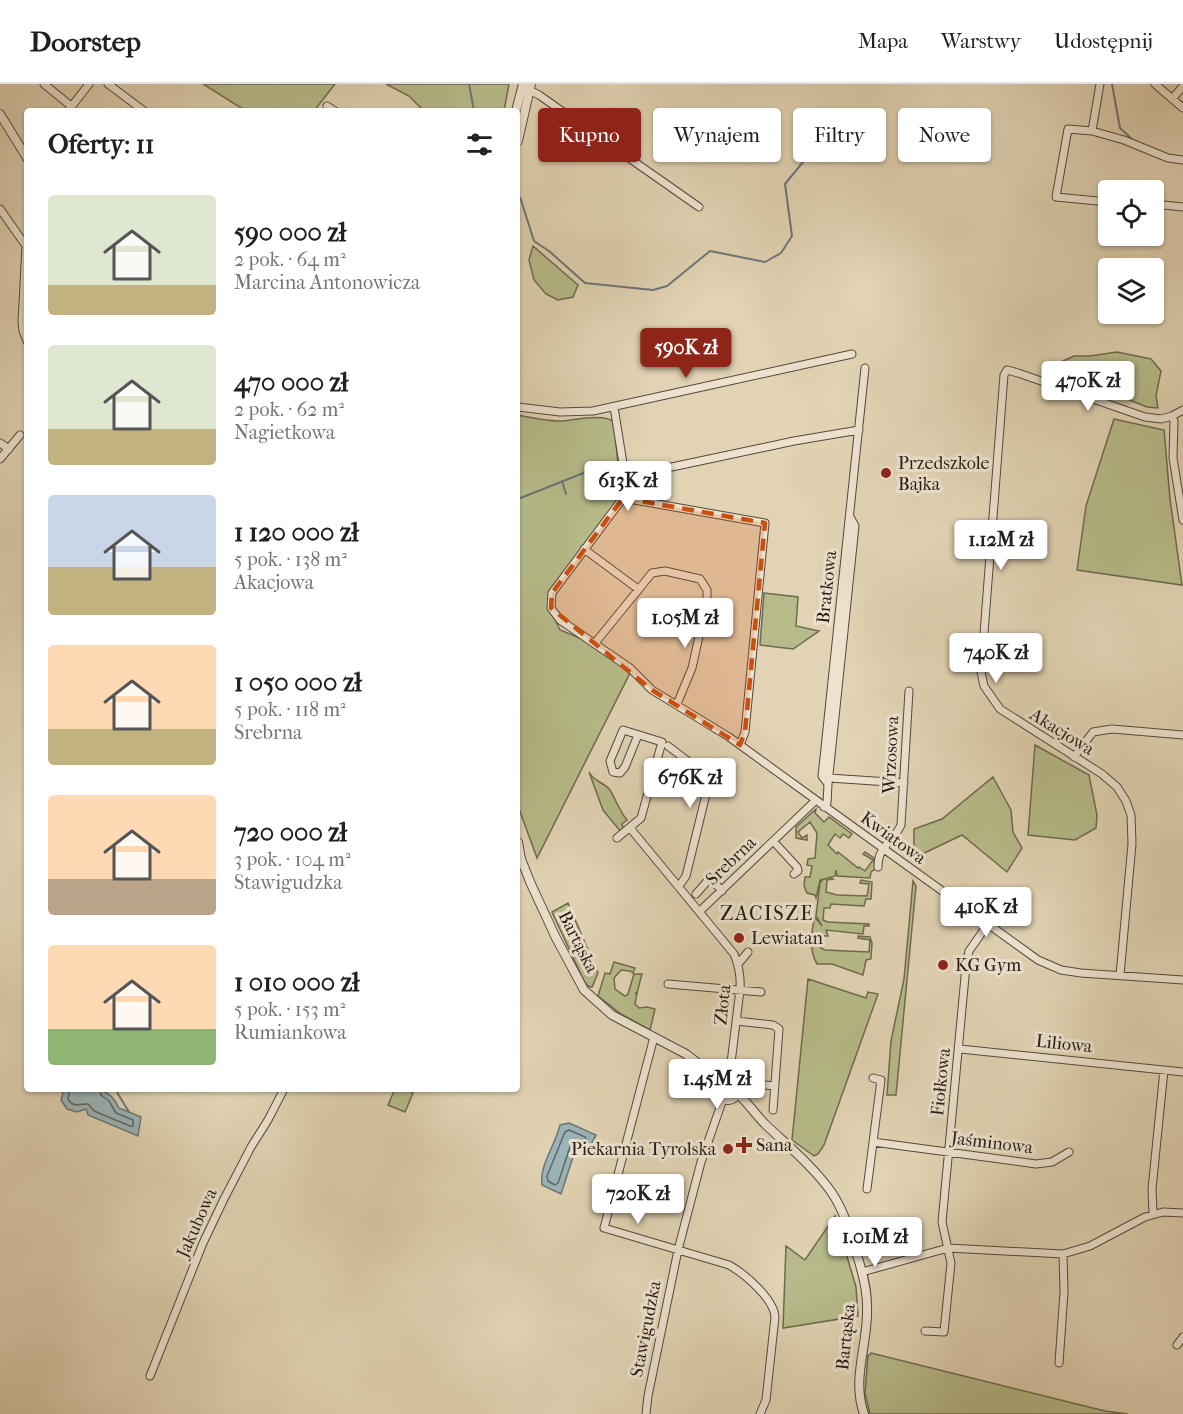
<!DOCTYPE html>
<html lang="pl">
<head>
<meta charset="utf-8">
<style>
  body { margin:0; font-family:"IM FELL French Canon",serif; background:#f2f2f2; color:#202124; height:100vh; display:flex; flex-direction:column; font-size:22px; white-space:nowrap }
  * { box-sizing:border-box; margin:0 }
  p { font-size:20px; color:#757577 }
  .icon { flex:none; width:33px; height:33px; fill:none; stroke:currentColor; stroke-width:2; stroke-linecap:round; stroke-linejoin:round }
  .map { position:relative; flex:1; overflow:hidden }
  .panel { position:absolute; left:24px; top:24px; width:496px; height:984px; display:flex; flex-direction:column; background:#fff; border-radius:6px; box-shadow:0 2px 4px #0004 }
  .panel>* { flex:none }
  .guide { position:absolute; left:538px; top:24px; width:554px; height:54px; display:flex; gap:12px }
  .fabs { position:absolute; left:1098px; top:96px; display:grid; gap:12px }
  .fabs a { display:grid; place-items:center; width:66px; height:66px; border-radius:6px; background:#fff; box-shadow:0 2px 4px #0004; font-size:30px }
  .price { position:absolute; translate:-50% -51px; padding:0 14px; border-radius:6px; background:#fff; color:#222; font-size:20px; line-height:39px; filter:drop-shadow(0 2px 3px #0008) }
  .price::after { content:''; position:absolute; left:50%; top:36px; width:18px; height:14px; margin-left:-9px; background:inherit; clip-path:polygon(0 0,100% 0,50% 100%) }
  .price.current { background:#8f2418; color:#fff }
  ul { padding:0; list-style:none }
  li { display:flex; align-items:center; gap:18px; height:150px; padding:0 24px }
  li span { display:grid; place-items:center; flex:none; width:168px; height:120px; border-radius:6px; color:#555 }
  li>.icon { margin-inline-start:auto }
  span .icon { width:72px; height:72px; fill:#fffc; stroke-width:1 }
  li b { font-size:26px }
  h2 { display:flex; justify-content:space-between; align-items:center; height:72px; padding:0 24px; font-size:26px }
  .pill { padding:0 21px; border-radius:6px; background:#fff; box-shadow:0 2px 4px #0004; font-size:21px; line-height:54px }
  .pill.current { background:#8f2418; color:#fff }
  header { display:flex; align-items:center; gap:36px; box-sizing:border-box; height:84px; padding:0 30px; background:#fff; border-bottom:2px solid #e0e0e0 }
  header strong { font-size:28px }
  nav { display:flex; gap:33px; margin-inline-start:auto; font-size:21px }
  .map>svg:first-child { display:block }
  .green { fill:#b7bb8a; stroke:#6e6a50; stroke-width:1.5 }
  .water { fill:#9ab4b8; stroke:#6c7677; stroke-width:1.5 }
  .lines { fill:none; stroke-linecap:round; stroke-linejoin:round }
  .shore { stroke:#606767; stroke-width:1.5 }
  .stream { stroke:#6c7677; stroke-width:2 }
  .minor-casing { stroke:#55483d; stroke-width:9 }
  .tertiary-casing { stroke:#55483d; stroke-width:10 }
  .minor { stroke:#ece2ce; stroke-width:7 }
  .tertiary { stroke:#ece2ce; stroke-width:8 }
  .marked { fill:#cb500e; fill-opacity:0.2; stroke:#cb500e; stroke-width:4.5; stroke-dasharray:12 8; stroke-linejoin:round }
  .poi-dot { fill:#8f2418; stroke:#ece2ce; stroke-width:2 }
  .labels { text-anchor:middle; dominant-baseline:central; stroke-width:6; stroke-linejoin:round; paint-order:stroke }
  .poi-label { font-size:18px; fill:#261a16; stroke:#ece2ce; text-anchor:start }
  .street-label { font-size:18px; fill:#261a16; stroke:#ece2ce }
  .neighbourhood-label { font-size:20px; letter-spacing:1.5px; fill:#261a16; stroke:#ece2ce }
</style>
</head>
<body>
<header>
<strong>Doorstep</strong>
<nav><a>Mapa</a><a>Warstwy</a><a>Udostępnij</a></nav>
</header>
<div class="map">
<svg width="1183" height="1330" viewBox="0 0 1183 1330">
  <rect width="100%" height="100%" fill="#e1d3b3"/>
  <filter id="stains"><feTurbulence type="fractalNoise" baseFrequency=".00333" numOctaves="4"/><feColorMatrix values="0 0 0 0 .2 0 0 0 0 .09 0 0 0 0 .02 0 0 0 .5 -.17"/></filter>
  <radialGradient id="worn" r=".72"><stop offset=".6" stop-color="#630" stop-opacity="0"/><stop offset="1" stop-color="#630" stop-opacity=".3"/></radialGradient>
  <path class="green" d="M203 0H335L314 27H246Z
    M386 0H509L504 27H424L409 12Z
    M533 162 578 201 573 213 558 216 546 210 534 196 529 176Z
    M1117 268 1151 275 1161 287 1156 312 1158 324 1147 323 1117 311 1049 295 1052 282 1074 272H1090Z
    M518 331C532 334 547 337 561 337 575 336 604 329 614 338L621 413 552 509 549 522 560 546 594 560 630 587V589L537 774 518 722Z
    M1114 335 1164 346 1170 415 1182 501 1077 486 1086 422Z
    M764 509 798 513 796 542 819 547 793 565 760 561Z
    M1035 661 1089 691 1097 731 1096 744 1075 756 1028 751Z
    M589 688C594 698 604 698 610 706 616 716 619 726 627 736L622 740 623 744 621 748 603 726Z
    M993 693 1011 726 1013 748 1022 764 1007 788 962 751 914 774V745L942 735Z
    M816 725 815 729 824 738 829 733 852 750 849 754 843 750 840 754 835 750 828 761 837 770 838 768 858 784 859 783 865 787 873 776 863 770 865 768 874 774 875 785 871 788 870 794 837 792 836 786 835 792 820 796 816 814 815 811 807 809 804 802 805 793H810L812 782 807 781 808 775 815 774 817 749 810 738 798 748 802 754 807 751V756L796 754V743Z
    M830 793 833 795 827 796 826 808 837 811 867 812 869 800 860 799 861 796 872 798 871 815H866L864 822 831 820 830 824H824L823 836 828 838 869 840V842H864L863 850 826 846 828 852H822L821 864 825 866 869 868 870 856 858 854V852L870 853 872 859 871 875 866 876 863 891 832 880H817C809 867 811 847 815 833L822 842 816 832 820 799 822 796Z
    M913 797 916 802 896 1011H887L891 957 904 895Z
    M568 819 598 889 592 903 588 902 584 897 552 828Z
    M614 878 635 884 633 889 630 887 621 886 614 894 615 905 625 912 628 910 634 890H642L637 909H635L637 910 635 920 639 924 647 923 655 925 650 946 621 930 598 912 605 889 610 890Z
    M808 895 866 914 868 908 878 910 824 1061 818 1070 814 1072 792 1056Z
    M395 1005H405L413 1009 405 1028 388 1021Z
    M835 1132 856 1203 858 1232 783 1244 786 1162 805 1176Z
    M871 1269 1105 1327 1128 1330H870L865 1309 868 1271H870Z"/>
  <path class="water" d="M64 1005C88 1005 108 999 119 1024L141 1033 138 1052 88 1031 86 1025 77 1028 67 1025 61 1016Z
    M569 1039 596 1051 587 1068 580 1066 575 1067 561 1110 542 1101C539 1081 556 1060 560 1041Z"/>
  <g class="lines">
    <path class="shore" d="M70 1005 68 1015C74 1025 79 1019 88 1020L94 1027 130 1042H133V1036L116 1029 109 1017 101 1011 99 1005
      M569 1046 585 1053 587 1057 584 1060 574 1061 570 1063 558 1099 555 1101 548 1097 547 1092 565 1048Z"/>
    <path class="stream" d="M469 0 474 27
      M1112 0 1120 44 1133 56
      M518 111 521 116 534 157 549 167 585 199 653 206 667 202 710 167 765 178 781 169 792 152 785 100 840 33
      M562 397 566 410
      M518 415 596 384
      M117 1005 118 1010 129 1028"/>
    <defs>
      <path id="minor" d="M44 0 71 22
        M108 0 144 27
        M1100 0 1092 47 1068 45 1056 113 1108 118
        M1155 0 1183 24
        M527 5 539 11 699 123
        M1172 15 1183 2
        M327 22 335 27
        M68 27 89 0
        M1092 47 1124 56 1168 74 1183 76
        M1154 120 1183 123
        M0 125 26 162 22 238 23 247 27 257
        M518 323 560 328 593 327 852 270
        M614 323 625 392 623 414 552 509 551 524 560 536 630 584 652 606 729 653 816 716 700 827
        M1183 326 1172 332 1174 337 1173 374 1183 436
        M0 359 9 365
        M0 375 20 351
        M667 384 794 357 859 346
        M623 414 765 439 745 648 740 661
        M584 465 638 505
        M595 559 652 489 665 487 700 495 707 506V516L692 584 677 620
        M668 662 710 694 686 792 679 802
        M1074 673 1093 648 1112 645 1183 651
        M829 694 904 699
        M828 700 855 442 850 433
        M816 716 1038 876 1061 886 1081 889 1183 896
        M824 723 827 719 828 700 822 692 825 664 865 284
        M630 744 734 870C739 882 741 893 740 906L729 995
        M617 754 641 734 662 658 623 646 610 677 613 688 620 689 625 683 638 651
        M774 758 797 783 798 787 794 790
        M878 783C878 761 893 759 901 741L909 607
        M696 810 710 794 722 807
        M738 880 748 868
        M1120 891 1132 760 1131 731 1126 717 1117 703 1102 690 1000 625 984 602 981 588 1004 291 1007 286 1018 289 1145 333 1161 335 1172 332
        M668 900 761 908
        M736 937 773 941 779 945 773 1026
        M654 953 604 1144 729 1181C745 1190 774 1215 775 1233L766 1316 760 1330
        M960 965 1183 988
        M753 1000 775 1002
        M873 1058 1036 1080 1052 1078 1069 1068
        M867 1105 881 996 873 994
        M1153 1130 1152 1105 1164 986
        M862 1188 948 1164 1063 1170 1090 1162 1145 1133 1163 1128 1183 1129
        M925 1247 944 1248 951 1179 942 1138 966 882 969 867 988 840
        M1177 1261 1183 1253
        M1059 1279 1064 1208 1063 1170
        M150 1292 203 1159 224 1115 251 1063 268 1036 284 1005
        M646 1330 648 1312 678 1166 701 1078 723 1015"/>
      <path id="tertiary" d="M516 27 523 0
        M0 30 27 74
        M518 57 531 0
        M518 758 521 775 531 800 556 854 584 906 612 931 686 970 704 984 725 996
        M704 985 718 1005
        M718 1006a10 10 0 1 1 20 0a10 10 0 1 1-20 0Z
        M738 1010C748 1019 756 1031 765 1040 788 1062 814 1083 832 1109 844 1127 850 1148 856 1168 862 1186 867 1203 867 1222 869 1259 851 1293 864 1330"/>
    </defs>
    <use href="#minor" class="minor-casing"/>
    <use href="#tertiary" class="tertiary-casing"/>
    <use href="#minor" class="minor"/>
    <use href="#tertiary" class="tertiary"/>
  </g>
  <path class="marked" d="M623 414 765 439 745 648 740 661 652 606 551 524 552 509Z"/>
  <g class="poi-dot">
    <circle cx="886" cy="389" r="6"/>
    <circle cx="739" cy="854" r="6"/>
    <circle cx="943" cy="881" r="6"/>
    <path d="M741 1052h6v6h6v6h-6v6h-6v-6h-6v-6h6z"/>
    <circle cx="728" cy="1065" r="6"/>
  </g>
  <g class="labels">
    <g class="poi-label">
      <text x="898" y="379">Przedszkole<tspan x="898" dy="21">Bajka</tspan></text>
      <text x="751" y="854">Lewiatan</text>
      <text x="955" y="881">KG Gym</text>
      <text x="756" y="1061">Sana</text>
      <text x="716" y="1065" text-anchor="end">Piekarnia Tyrolska</text>
    </g>
    <g class="street-label">
      <text transform="translate(827 503) rotate(-84)">Bratkowa</text>
      <text transform="translate(1062 648) rotate(32)">Akacjowa</text>
      <text transform="translate(891 671) rotate(-87)">Wrzosowa</text>
      <text transform="translate(893 754) rotate(36)">Kwiatowa</text>
      <text transform="translate(731 777) rotate(-44)">Srebrna</text>
      <text transform="translate(578 858) rotate(63)">Bartąska</text>
      <text transform="translate(723 921) rotate(-84)">Złota</text>
      <text transform="translate(1064 960) rotate(6)">Liliowa</text>
      <text transform="translate(941 998) rotate(-84)">Fiołkowa</text>
      <text transform="translate(992 1059) rotate(7)">Jaśminowa</text>
      <text transform="translate(197 1139) rotate(-66)">Jakubowa</text>
      <text transform="translate(646 1245) rotate(-79)">Stawigudzka</text>
      <text transform="translate(846 1253) rotate(-84)">Bartąska</text>
    </g>
    <g class="neighbourhood-label">
      <text x="767" y="829">ZACISZE</text>
    </g>
  </g>
  <rect width="100%" height="100%" filter="url(#stains)"/>
  <rect width="100%" height="100%" fill="url(#worn)"/>
</svg>
<div class="fabs">
<a><svg class="icon" aria-label="locate" viewBox="0 0 24 24"><circle cx="12" cy="12" r="6"/><path d="M12 2v4M12 18v4M2 12h4M18 12h4"/></svg></a>
<a><svg class="icon" aria-label="layers" viewBox="0 0 24 24"><path d="M12 4l9 5-9 5-9-5zM3 14l9 5 9-5"/></svg></a>
</div>
<b class="price current" style="left:686px;top:295px">590K zł</b>
<b class="price" style="left:1088px;top:328px">470K zł</b>
<b class="price" style="left:628px;top:428px">613K zł</b>
<b class="price" style="left:1001px;top:487px">1.12M zł</b>
<b class="price" style="left:685px;top:565px">1.05M zł</b>
<b class="price" style="left:996px;top:600px">740K zł</b>
<b class="price" style="left:690px;top:725px">676K zł</b>
<b class="price" style="left:986px;top:854px">410K zł</b>
<b class="price" style="left:717px;top:1026px">1.45M zł</b>
<b class="price" style="left:638px;top:1141px">720K zł</b>
<b class="price" style="left:875px;top:1184px">1.01M zł</b>
<div class="guide">
<a class="pill current">Kupno</a>
<a class="pill">Wynajem</a>
<a class="pill">Filtry</a>
<a class="pill">Nowe</a>
</div>
<section class="panel">
<h2>Oferty: 11<svg class="icon" aria-label="filters" viewBox="0 0 24 24"><path d="M4 7h16M4 17h16"/><circle cx="9" cy="7" r="2"/><circle cx="15" cy="17" r="2"/></svg></h2>
<ul>
<li><span style="background:linear-gradient(#dfe7d0 75%,#c2b280 0)"><svg class="icon" aria-label="home" viewBox="0 0 24 24"><path d="M3 11l9-7 9 7M6 9v11h12V9"/></svg></span><div><b>590 000 zł</b><p>2 pok. · 64 m²</p><p>Marcina Antonowicza</p></div></li>
<li><span style="background:linear-gradient(#dfe7d0 70%,#c2b280 0)"><svg class="icon" aria-label="home" viewBox="0 0 24 24"><path d="M3 11l9-7 9 7M6 9v11h12V9"/></svg></span><div><b>470 000 zł</b><p>2 pok. · 62 m²</p><p>Nagietkowa</p></div></li>
<li><span style="background:linear-gradient(#c9d6e8 60%,#c2b280 0)"><svg class="icon" aria-label="home" viewBox="0 0 24 24"><path d="M3 11l9-7 9 7M6 9v11h12V9"/></svg></span><div><b>1 120 000 zł</b><p>5 pok. · 138 m²</p><p>Akacjowa</p></div></li>
<li><span style="background:linear-gradient(#ffd9b3 70%,#c2b280 0)"><svg class="icon" aria-label="home" viewBox="0 0 24 24"><path d="M3 11l9-7 9 7M6 9v11h12V9"/></svg></span><div><b>1 050 000 zł</b><p>5 pok. · 118 m²</p><p>Srebrna</p></div></li>
<li><span style="background:linear-gradient(#ffd9b3 70%,#b9a48a 0)"><svg class="icon" aria-label="home" viewBox="0 0 24 24"><path d="M3 11l9-7 9 7M6 9v11h12V9"/></svg></span><div><b>720 000 zł</b><p>3 pok. · 104 m²</p><p>Stawigudzka</p></div></li>
<li><span style="background:linear-gradient(#ffd9b3 70%,#8fb573 0)"><svg class="icon" aria-label="home" viewBox="0 0 24 24"><path d="M3 11l9-7 9 7M6 9v11h12V9"/></svg></span><div><b>1 010 000 zł</b><p>5 pok. · 153 m²</p><p>Rumiankowa</p></div></li>
</ul>
</section>
</div>
</body>
</html>
